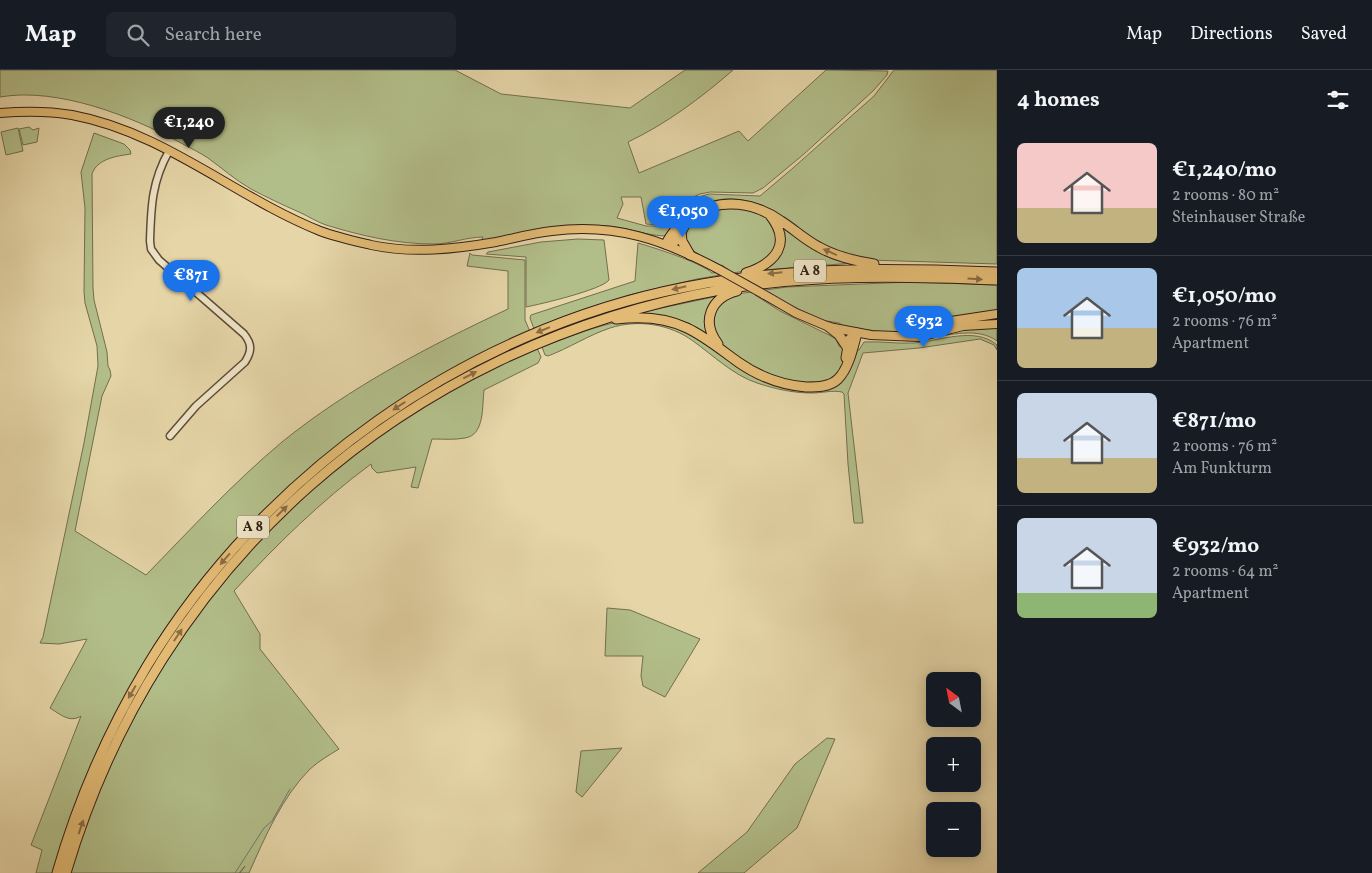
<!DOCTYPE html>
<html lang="en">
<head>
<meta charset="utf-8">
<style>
  body { margin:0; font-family:Vollkorn,serif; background:#20242c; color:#f1f3f6; height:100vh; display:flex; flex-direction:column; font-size:19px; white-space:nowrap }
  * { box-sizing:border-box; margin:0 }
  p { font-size:16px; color:#9ea1a6 }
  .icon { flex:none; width:28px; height:28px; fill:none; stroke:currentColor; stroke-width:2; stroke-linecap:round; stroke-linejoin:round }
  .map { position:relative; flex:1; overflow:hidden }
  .sheet { display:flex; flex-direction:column; background:#171b24; width:375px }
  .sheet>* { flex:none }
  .needle { width:32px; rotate:328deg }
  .buttons { position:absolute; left:926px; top:602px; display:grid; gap:10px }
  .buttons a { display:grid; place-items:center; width:55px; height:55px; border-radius:8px; background:#171b24; box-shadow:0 2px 12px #0003; font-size:25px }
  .price { position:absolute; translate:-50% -42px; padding:0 11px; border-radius:18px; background:#1a73e8; color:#fff; font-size:16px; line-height:32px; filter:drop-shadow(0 1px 2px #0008) }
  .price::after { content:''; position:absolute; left:50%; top:30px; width:15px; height:11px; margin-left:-8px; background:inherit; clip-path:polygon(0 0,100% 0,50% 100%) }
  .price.active { background:#222; color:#fff }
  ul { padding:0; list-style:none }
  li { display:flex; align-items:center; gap:15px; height:125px; padding:0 20px }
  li+li { border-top:1px solid #363941 }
  li span { display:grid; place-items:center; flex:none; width:140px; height:100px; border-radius:8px; color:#555 }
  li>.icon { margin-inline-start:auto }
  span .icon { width:60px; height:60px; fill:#fffc; stroke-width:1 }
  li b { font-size:21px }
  h2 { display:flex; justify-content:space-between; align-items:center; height:60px; padding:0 20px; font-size:21px }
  header { display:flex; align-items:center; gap:30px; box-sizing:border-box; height:70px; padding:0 25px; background:#171b24; border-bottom:1px solid #363941 }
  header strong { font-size:24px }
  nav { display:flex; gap:28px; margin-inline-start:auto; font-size:18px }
  .search { width:350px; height:45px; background:#20242c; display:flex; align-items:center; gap:12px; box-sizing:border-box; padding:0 18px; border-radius:8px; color:#9ea1a6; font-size:19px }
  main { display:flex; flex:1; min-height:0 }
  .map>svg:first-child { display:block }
  .green { fill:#b2be89; stroke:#726e50 }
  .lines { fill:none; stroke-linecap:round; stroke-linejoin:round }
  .stream { stroke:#717a74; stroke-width:1 }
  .minor-casing { stroke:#5f4c3a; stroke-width:9 }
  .major-casing { stroke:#321f16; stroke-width:10 }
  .highway-casing { stroke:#321f16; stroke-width:11 }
  .minor { stroke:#eee4c6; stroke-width:6 }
  .major { stroke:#e2ba74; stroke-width:8 }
  .highway { stroke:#e2ba74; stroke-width:9 }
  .major-bridge-casing { stroke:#321f16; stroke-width:10; stroke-linecap:butt }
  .major-bridge { stroke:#e2ba74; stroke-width:8 }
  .oneway { fill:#8a6c45 }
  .labels { text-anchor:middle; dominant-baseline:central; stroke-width:4.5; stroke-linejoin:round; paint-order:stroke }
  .shield { fill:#eee4c6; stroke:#6a5a4b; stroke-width:1 }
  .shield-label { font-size:14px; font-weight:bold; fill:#321f16 }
</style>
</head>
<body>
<header>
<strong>Map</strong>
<div class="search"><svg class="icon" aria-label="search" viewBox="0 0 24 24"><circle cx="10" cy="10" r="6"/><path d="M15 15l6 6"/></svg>Search here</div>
<nav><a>Map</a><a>Directions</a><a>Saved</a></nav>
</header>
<main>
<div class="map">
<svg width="997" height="803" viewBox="0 0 997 803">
  <rect width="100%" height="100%" fill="#e5d5a7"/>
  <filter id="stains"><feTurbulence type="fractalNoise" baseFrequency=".004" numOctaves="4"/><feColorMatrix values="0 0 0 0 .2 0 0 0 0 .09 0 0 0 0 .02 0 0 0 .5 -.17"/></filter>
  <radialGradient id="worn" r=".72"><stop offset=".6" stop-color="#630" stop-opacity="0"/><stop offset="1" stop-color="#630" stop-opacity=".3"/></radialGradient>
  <path class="green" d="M0 0H455L501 24 630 38 685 0H733C701 28 666 54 628 72L639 103 739 61 748 71 826 0 888 1 887 5 873 21 804 84 763 118 753 123 710 122 700 124 691 128 683 134 661 155 646 154 641 127H621L623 134 617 148 646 156H662L695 128 709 124 760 126 793 98 874 26 894 0H997V194L869 190 828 179 761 135C744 129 721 125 704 135 690 144 678 157 664 166 644 165 626 157 607 156 565 153 526 162 485 171L482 169 483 167C466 167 451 174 434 174 397 174 362 166 326 155 317 152 308 146 299 142 283 135 266 127 251 119 235 110 222 98 208 88 199 82 190 78 181 73 131 46 58 17 0 27Z
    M29 57 33 60 39 58 37 72 23 75 19 59Z
    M18 58 23 81 6 85 1 62Z
    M94 63 124 74 130 80 131 84C116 86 97 89 92 104L93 218 94 230 107 282 108 296 110 300 111 306 102 326 75 461 146 505C190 460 233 413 282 372 350 317 429 276 508 239V201L467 196 470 183 472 185 525 190V250L541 287 538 293 484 320C482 336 485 365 465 368 455 370 443 369 432 369L418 418 411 417 416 397 377 403 372 398 371 394C321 431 276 475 234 521L260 564V579L339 679C329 685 319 691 310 699 282 727 265 767 249 803H240L245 796 239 803H36L42 780 31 775 81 646C70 653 61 645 50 638L87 569 59 574 40 573 43 567 84 373 98 296 97 276 85 233 84 222 85 138 81 102Z
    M728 136C748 140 775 141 778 168 778 173 774 181 772 187L745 201 697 209 629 225 534 259 530 248 531 245 635 211 638 173C655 178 700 192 712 203L729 200 722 195 719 197 689 178 684 165C691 144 708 142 728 136Z
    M778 154 853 193 764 200 774 190Z
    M578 169 604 170 609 210C601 220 541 234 526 237V187L486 184 488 182 541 172Z
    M911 212 997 215V240L942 250 923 258 904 262H885L845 257 839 253 821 250 770 225 772 224 770 223 755 225 780 241 829 265 836 269 839 276 844 279C851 347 725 300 712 258 711 252 715 242 716 236L737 224 787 217Z
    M718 226 713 233 711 267 638 243Z
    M644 249 684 258 748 302 827 319 855 279 859 280 864 272C880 271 898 274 914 273 940 271 975 256 997 275V280L994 275 980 269 919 278 863 283 848 323 863 453H854L848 394 844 324 842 322C832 320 822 323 812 323 793 323 775 319 757 313 733 305 714 286 693 271 670 254 638 249 610 258 589 265 569 278 548 286L545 285 542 277C575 265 608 250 644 249Z
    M997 257V271C978 257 950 265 929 268L961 260Z
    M607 538 630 540 700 569 665 627 643 616 641 606 643 586H605Z
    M827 668 835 669 797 758 744 803H698L747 762 795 694Z
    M622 678 582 727 576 722 581 681Z"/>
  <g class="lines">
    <path class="stream" d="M235 803 264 758 272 751 290 719"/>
    <defs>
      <path id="minor" d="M169 81C152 111 151 136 150 171L151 179 159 190 244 264C252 274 252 281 245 292L196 336 170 366"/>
      <path id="major" d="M0 43C24 41 49 41 72 45 164 62 235 127 320 161 336 167 354 171 371 175 413 184 455 179 496 172 515 168 533 163 552 161 616 153 664 170 720 200
        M763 224 796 243 829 257 871 265 919 267 963 256 997 254
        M911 264 951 251 997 244"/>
      <path id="highway" d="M681 162 682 171 690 185
        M666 174C673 160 682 152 695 144 723 127 755 133 781 151 794 159 805 170 819 177 836 187 855 191 874 194
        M666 174C679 174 680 162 686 153
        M746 203C776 193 793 173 769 144
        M616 249C641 246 665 247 687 258 706 267 721 280 738 292 758 306 782 315 806 317 817 317 830 317 838 309 849 298 853 277 857 263
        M829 257 839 265 847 277
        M718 274C701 252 710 228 737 221
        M846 288 849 270 857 263
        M57 803C78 730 108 661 147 596 263 404 466 260 686 217 792 196 890 198 997 202
        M66 803C157 494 404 277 720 220 811 204 905 206 997 210"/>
    </defs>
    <use href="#minor" class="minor-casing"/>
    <use href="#major" class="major-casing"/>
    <use href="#highway" class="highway-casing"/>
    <use href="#minor" class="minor"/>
    <use href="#major" class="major"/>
    <use href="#highway" class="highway"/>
    <defs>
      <path id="major-bridge" d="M720 200 763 224"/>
    </defs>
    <use href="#major-bridge" class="major-bridge-casing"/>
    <use href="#major-bridge" class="major-bridge"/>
  </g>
  <defs><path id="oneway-solid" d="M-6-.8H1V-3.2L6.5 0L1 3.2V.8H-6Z" transform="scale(1.25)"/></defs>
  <g class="oneway">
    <use href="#oneway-solid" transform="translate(830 182) rotate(-156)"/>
    <use href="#oneway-solid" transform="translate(775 203) rotate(174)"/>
    <use href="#oneway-solid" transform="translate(975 209) rotate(3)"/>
    <use href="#oneway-solid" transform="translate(679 218) rotate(167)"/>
    <use href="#oneway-solid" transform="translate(543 260) rotate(158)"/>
    <use href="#oneway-solid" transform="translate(470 305) rotate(-27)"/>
    <use href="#oneway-solid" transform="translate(399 336) rotate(147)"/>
    <use href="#oneway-solid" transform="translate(282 441) rotate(-44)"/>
    <use href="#oneway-solid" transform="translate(225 489) rotate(131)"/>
    <use href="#oneway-solid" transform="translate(178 565) rotate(-56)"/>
    <use href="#oneway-solid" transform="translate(132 622) rotate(120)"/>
    <use href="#oneway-solid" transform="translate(81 757) rotate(-71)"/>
  </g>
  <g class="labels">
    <g class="shield">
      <rect x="794" y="189.5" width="32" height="23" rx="4"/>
      <rect x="237" y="445.5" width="32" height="23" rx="4"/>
    </g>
    <g class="shield-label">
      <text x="810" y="201">A 8</text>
      <text x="253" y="457">A 8</text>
    </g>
  </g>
  <rect width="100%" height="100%" filter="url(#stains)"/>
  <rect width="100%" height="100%" fill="url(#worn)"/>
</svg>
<div class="buttons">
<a><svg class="needle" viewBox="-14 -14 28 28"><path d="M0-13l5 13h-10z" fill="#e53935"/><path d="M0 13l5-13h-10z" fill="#9ea1a6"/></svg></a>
<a>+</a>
<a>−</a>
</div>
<b class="price active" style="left:189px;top:79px">€1,240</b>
<b class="price" style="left:683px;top:168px">€1,050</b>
<b class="price" style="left:191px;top:232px">€871</b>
<b class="price" style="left:924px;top:278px">€932</b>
</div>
<section class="sheet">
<h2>4 homes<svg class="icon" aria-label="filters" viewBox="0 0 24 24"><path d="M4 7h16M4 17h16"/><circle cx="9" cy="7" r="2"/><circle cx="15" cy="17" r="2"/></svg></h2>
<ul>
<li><span style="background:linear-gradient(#f6c9c9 65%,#c2b280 0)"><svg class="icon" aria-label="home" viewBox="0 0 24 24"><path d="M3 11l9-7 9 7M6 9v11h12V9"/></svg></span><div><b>€1,240/mo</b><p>2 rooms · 80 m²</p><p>Steinhauser Straße</p></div></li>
<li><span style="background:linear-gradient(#a9c7e8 60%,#c2b280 0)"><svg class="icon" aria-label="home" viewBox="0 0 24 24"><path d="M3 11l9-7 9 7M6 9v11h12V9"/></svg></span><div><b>€1,050/mo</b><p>2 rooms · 76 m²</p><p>Apartment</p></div></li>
<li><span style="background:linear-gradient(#c9d6e8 65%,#c2b280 0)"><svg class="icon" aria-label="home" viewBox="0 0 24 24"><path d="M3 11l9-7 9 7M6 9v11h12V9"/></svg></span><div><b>€871/mo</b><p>2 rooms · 76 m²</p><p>Am Funkturm</p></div></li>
<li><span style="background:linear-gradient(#c9d6e8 75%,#8fb573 0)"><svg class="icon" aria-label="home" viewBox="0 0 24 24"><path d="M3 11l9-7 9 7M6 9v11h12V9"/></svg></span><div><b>€932/mo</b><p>2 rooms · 64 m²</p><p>Apartment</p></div></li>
</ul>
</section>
</main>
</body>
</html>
